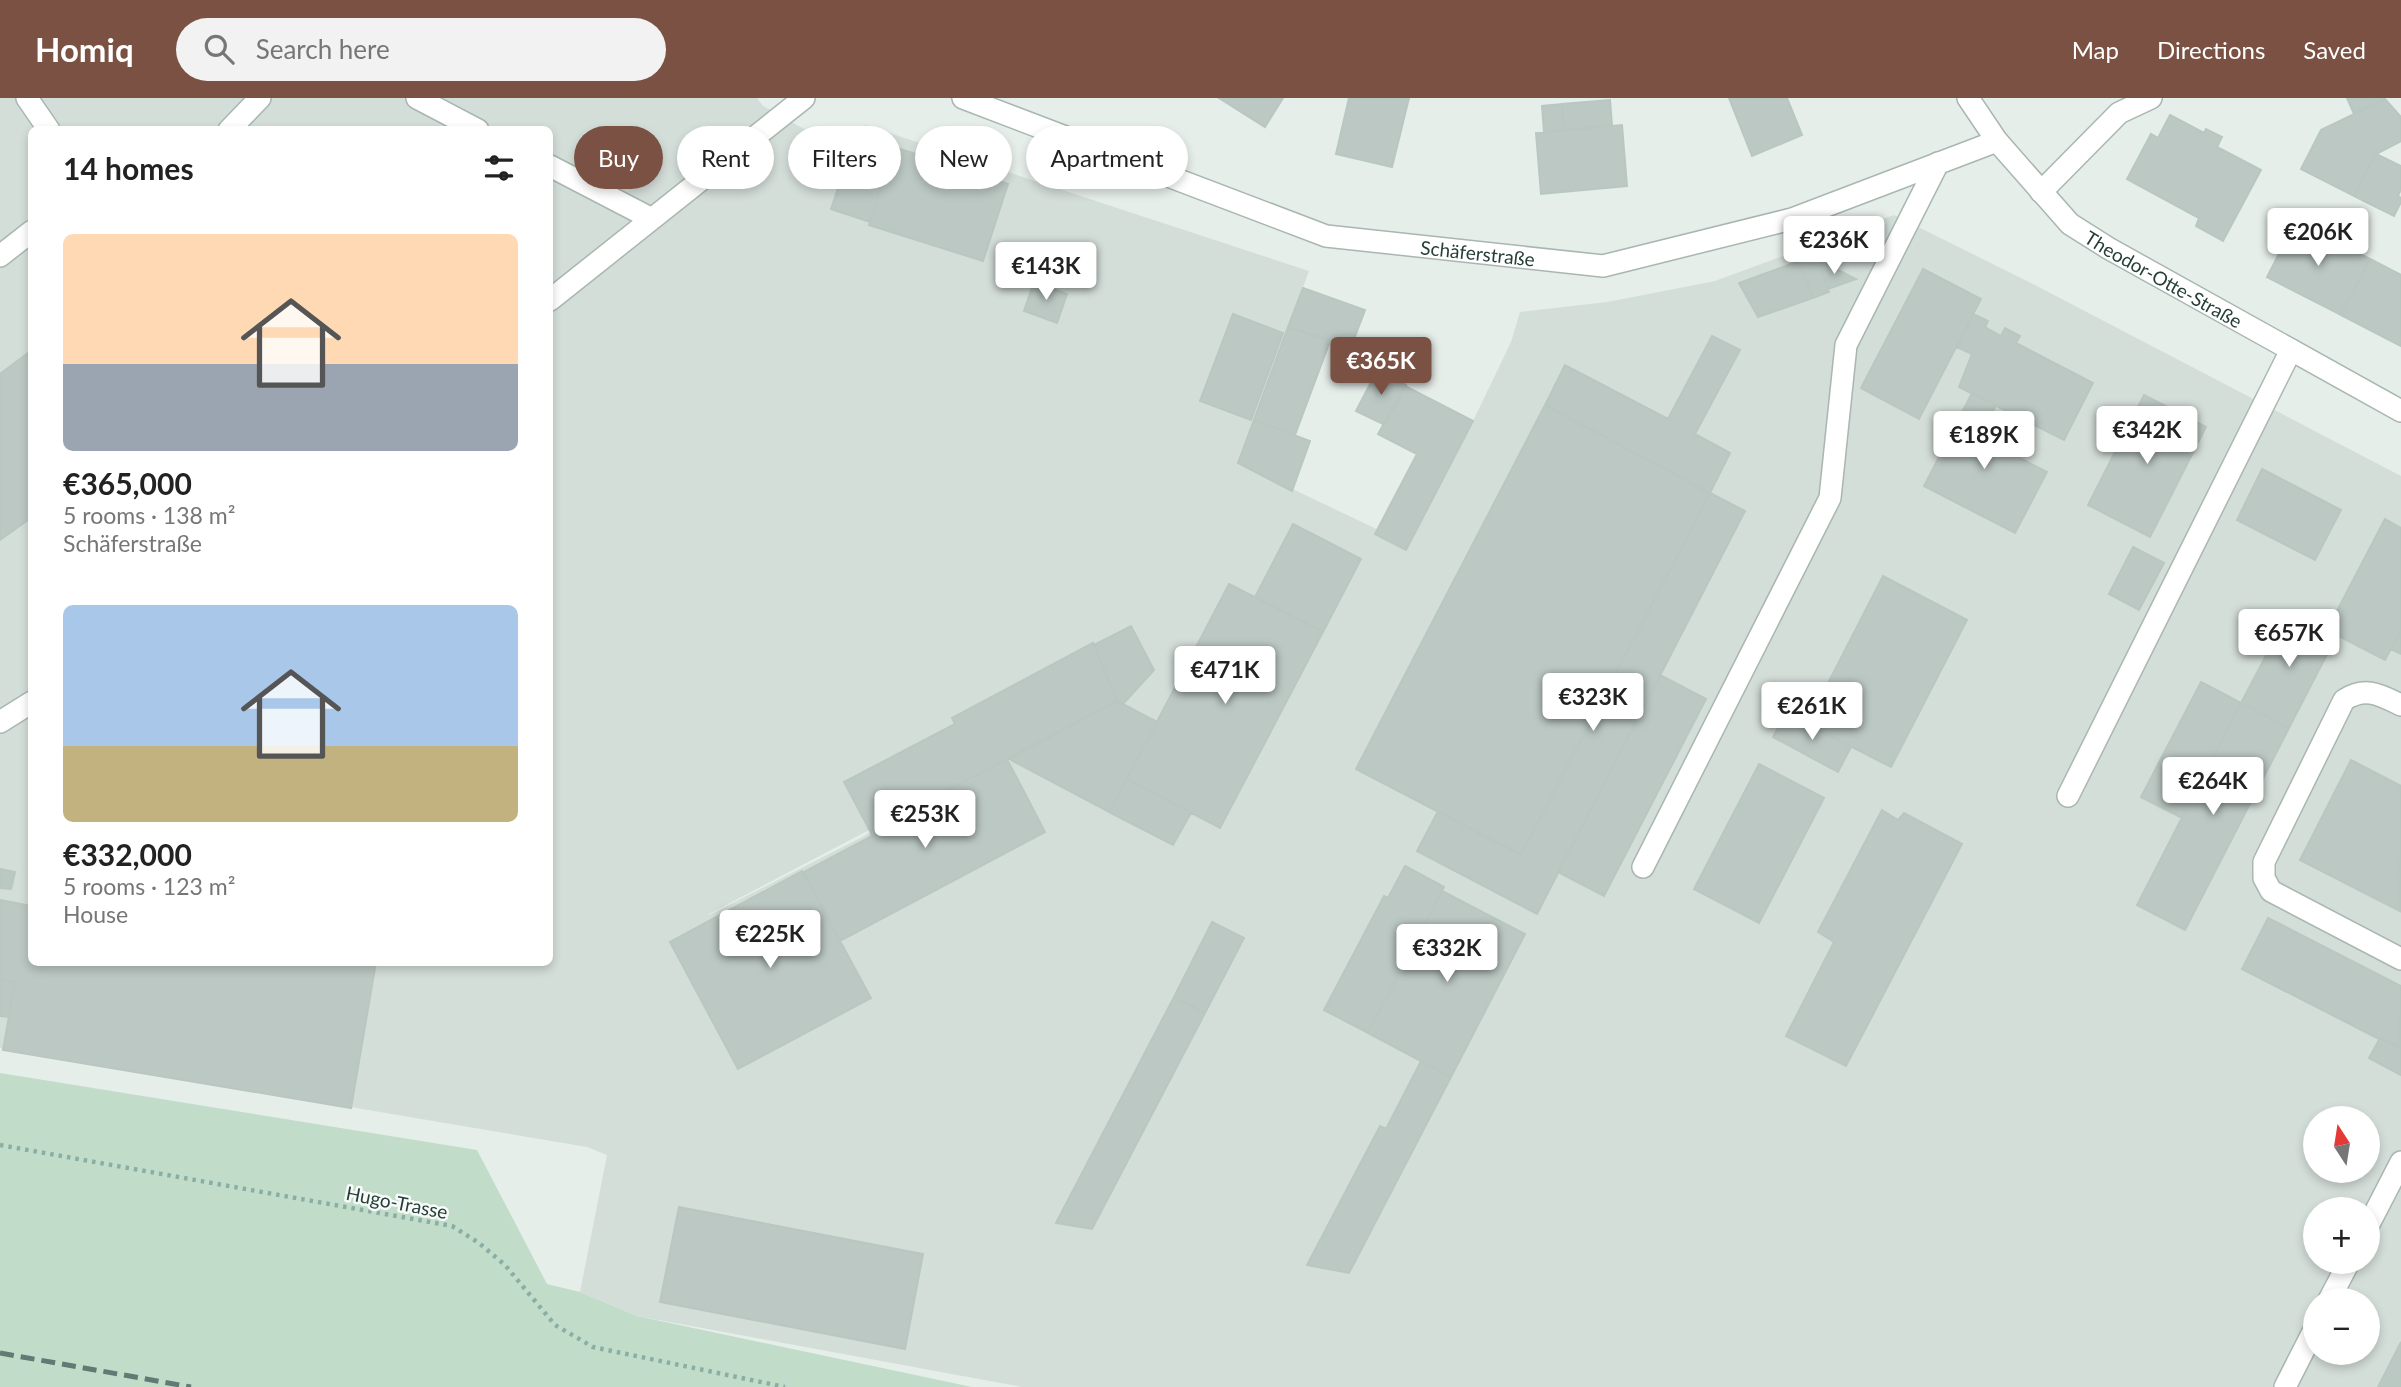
<!DOCTYPE html>
<html lang="en">
<head>
<meta charset="utf-8">
<style>
  body { margin:0; font-family:Lato,sans-serif; background:#f2f2f2; color:#222; height:100vh; display:flex; flex-direction:column; font-size:26px; white-space:nowrap }
  * { box-sizing:border-box; margin:0 }
  p { font-size:23px; color:#767676 }
  .icon { flex:none; width:38px; height:38px; fill:none; stroke:currentColor; stroke-width:2; stroke-linecap:round; stroke-linejoin:round }
  .map { position:relative; flex:1; overflow:hidden }
  .sheet { position:absolute; left:28px; top:28px; width:525px; height:840px; display:flex; flex-direction:column; background:#fff; border-radius:10px; box-shadow:0 4px 10px #0003 }
  .sheet>* { flex:none }
  .guide { position:absolute; left:574px; top:28px; width:665px; height:63px; display:flex; gap:14px }
  .needle { width:46px; rotate:348deg }
  .tools { position:absolute; left:2303px; top:1008px; display:grid; gap:14px }
  .tools a { display:grid; place-items:center; width:77px; height:77px; border-radius:50%; background:#fff; box-shadow:0 4px 10px #0003; font-size:35px }
  .price { position:absolute; translate:-50% -60px; padding:0 16px; border-radius:7px; background:#fff; color:#222; font-size:23px; line-height:46px; filter:drop-shadow(0 2px 4px #0008) }
  .price::after { content:''; position:absolute; left:50%; top:42px; width:21px; height:16px; margin-left:-10px; background:inherit; clip-path:polygon(0 0,100% 0,50% 100%) }
  .price.current { background:#7a5143; color:#fff }
  ul { padding:0; list-style:none }
  li { display:grid; align-content:center; gap:14px; height:371px; padding:0 35px }
  li span { display:grid; place-items:center; height:217px; border-radius:10px; color:#555 }
  li>.icon { margin-inline-start:auto }
  span .icon { width:126px; height:126px; fill:#fffc; stroke-width:1 }
  li b { font-size:30px }
  h2 { display:flex; justify-content:space-between; align-items:center; height:84px; padding:0 35px; font-size:30px }
  .pill { padding:0 24px; border-radius:32px; background:#fff; box-shadow:0 4px 10px #0003; font-size:24px; line-height:63px }
  .pill.current { background:#7a5143; color:#fff }
  header { display:flex; align-items:center; gap:42px; box-sizing:border-box; height:98px; padding:0 35px; background:#7a5143; color:#fff }
  header strong { font-size:33px }
  nav { display:flex; gap:38px; margin-inline-start:auto; font-size:24px }
  .search { width:490px; height:63px; background:#f2f2f2; display:flex; align-items:center; gap:18px; box-sizing:border-box; padding:0 24px; border-radius:38px; color:#767676; font-size:26px }
  .map>svg:first-child { display:block }
  .built { fill:#d4ded9; fill-rule:evenodd }
  .green { fill:#c1ddc9 }
  .building { fill:#bcc8c3; stroke:#b9c7c1; stroke-width:2 }
  .lines { fill:none; stroke-linecap:round; stroke-linejoin:round }
  .service-casing { stroke:#a9b6b1; stroke-width:24 }
  .minor-casing { stroke:#a9b6b1; stroke-width:24 }
  .tertiary-casing { stroke:#a9b6b1; stroke-width:24 }
  .path { stroke:#8aaea3; stroke-width:4.5; stroke-dasharray:3.5 5; stroke-linecap:butt }
  .service { stroke:#fff; stroke-width:21 }
  .minor { stroke:#fff; stroke-width:21 }
  .tertiary { stroke:#fff; stroke-width:21 }
  .rail { stroke:#617a73; stroke-width:5; stroke-dasharray:14 7; stroke-linecap:butt }
  .labels { text-anchor:middle; dominant-baseline:central; stroke-width:5; stroke-linejoin:round; paint-order:stroke }
  .street-label { font-size:19px; fill:#263f38; stroke:#f7faf8 }
</style>
</head>
<body>
<header>
<strong>Homiq</strong>
<div class="search"><svg class="icon" aria-label="search" viewBox="0 0 24 24"><circle cx="10" cy="10" r="6"/><path d="M15 15l6 6"/></svg>Search here</div>
<nav><a>Map</a><a>Directions</a><a>Saved</a></nav>
</header>
<div class="map">
<svg width="2401" height="1289" viewBox="0 0 2401 1289">
  <rect width="100%" height="100%" fill="#e6eeea"/>
  <path class="built" d="M0 0H757L763 8 849 56 855 39 865 27 1309 173 1238 365 1408 446 1473 323 1511 244 1520 214 1607 204 1715 183 1894 117 2029 184 2401 378V1289H1022L637 1218 580 1194 607 1057 587 1049 0 950ZM32 32H550V864H32ZM1117 602 1123 606 709 817V816ZM2315 1020H2368V1073H2315ZM2315 1111H2368V1164H2315ZM2315 1202H2368V1255H2315Z"/>
  <path class="green" d="M0 975 477 1052 547 1186 580 1194 637 1218 972 1289H0Z"/>
  <path class="building" d="M1219 0H1283L1265 29Z
    M1349 0H1409L1392 69 1336 56Z
    M1729 0H1787L1802 37 1752 58Z
    M2347 0H2385V1L2354 16Z
    M2385 1 2401 19V43L2376 56 2354 98 2301 71 2321 32Z
    M1610 2 1612 27 1564 32 1562 6Z
    M1562 6 1564 32 1544 34 1542 8Z
    M2170 17 2204 35 2206 31 2222 39 2217 49 2261 72 2223 143 2196 128 2199 120 2127 81 2151 36 2158 40Z
    M1622 27 1627 88 1541 96 1536 35Z
    M855 39 893 51 870 124 831 111Z
    M894 49 1008 86 983 163 869 127Z
    M2376 56 2401 68V91L2398 98 2401 100V104L2394 118 2354 98Z
    M2296 123 2370 161 2341 217 2267 179Z
    M1816 157 1829 194 1813 200 1799 163Z
    M2370 161 2401 177V248L2341 217Z
    M1818 162 1856 181 1828 191Z
    M1799 163 1813 200 1758 219 1739 185Z
    M1923 171 1981 201 1919 321 1861 290Z
    M1034 184 1067 196 1057 225 1024 213Z
    M1303 190 1365 212 1351 249 1288 229Z
    M1233 216 1283 235 1251 322 1200 303Z
    M1973 216 1988 223 1985 229 2001 238 2005 230 2020 238 2016 245 2093 285 2064 342 1959 289 1972 256 1957 249Z
    M1288 229 1330 243 1295 337 1254 322Z
    M1712 238 1740 252 1695 336 1730 355 1710 395 1545 307 1565 267 1668 321Z
    M32 252V419L0 442V276Z
    M1378 271 1406 287 1385 327 1356 313Z
    M1405 288 1473 323 1406 452 1375 436 1417 356 1378 336Z
    M1972 295 1996 307 1980 340 2047 374 2015 435 1924 388Z
    M2144 297 2206 329 2150 439 2088 407Z
    M1545 307 1710 395 1521 757 1356 671Z
    M1254 322 1310 343 1292 393 1238 365Z
    M2262 371 2341 412 2315 462 2237 422Z
    M1710 395 1745 413 1537 816 1417 753 1438 713 1521 757Z
    M2385 421 2401 430V532L2385 562 2327 532Z
    M1293 426 1361 461 1323 534 1255 499Z
    M2133 449 2164 465 2139 512 2109 496Z
    M1883 478 1967 522 1891 669 1807 626Z
    M1229 486 1323 534 1220 730 1127 681Z
    M2290 512 2337 537 2289 630 2241 605Z
    M1131 528 1154 572 1123 606 1117 603 1094 547Z
    M2401 532V556L2391 551Z
    M1093 545 1117 603 870 733 844 684 955 626 952 620Z
    M1660 577 1706 601 1604 798 1558 774Z
    M2201 584 2241 605 2182 720 2141 699Z
    M1117 603 1157 624 1109 714 1009 661Z
    M2241 605 2289 630 2185 832 2137 807Z
    M1786 615 1851 649 1838 674 1773 639Z
    M1007 661 1045 734 840 843 804 774 872 738 870 733Z
    M2351 662 2401 688 2400 813 2300 762Z
    M1759 666 1824 700 1759 825 1694 791Z
    M1127 681 1191 715 1173 747 1109 714Z
    M1882 712 1898 722 1904 715 1962 746 1846 968 1786 938 1834 844 1818 834Z
    M1405 768 1444 789 1368 935 1324 912 1384 798 1388 800Z
    M0 771 15 774 11 791 0 790Z
    M802 773 871 900 738 971 670 844Z
    M1442 793 1525 836 1451 979 1368 935Z
    M0 802 32 808V864H376L351 1010 3 952 15 884 0 882Z
    M2268 820 2401 888 2400 950 2380 940 2379 941 2242 871Z
    M1212 824 1244 840 1205 915 1174 899Z
    M0 882 15 884 9 919 0 918Z
    M1174 899 1205 915 1092 1131 1056 1125Z
    M2380 940 2401 949V977L2369 960Z
    M1421 963 1451 979 1349 1175 1307 1167 1380 1028 1386 1031Z
    M679 1109 923 1156 905 1251 660 1204Z
    M2401 1244V1289H2378Z"/>
  <g class="lines">
    <defs>
      <path id="service" d="M27 0 49 32
        M417 0 478 32
        M229 32 260 0
        M550 68 652 121
        M2041 94 2119 15 2151 0
        M0 158 32 133
        M550 202 804 0
        M2401 607C2380 597 2366 588 2344 602L2264 764V780L2271 793 2401 861
        M0 624 32 604
        M2068 698 2291 252
        M1643 769 1830 400 1846 247 1938 65
        M2368 1128 2401 1064
        M2329 1202 2349 1164
        M2285 1289 2315 1230"/>
      <g id="minor">
        <path id="s1" d="M963 0 1326 138 1603 168 1792 121 1997 43"/>
      </g>
      <g id="tertiary">
        <path id="s2" d="M1968 0 1997 43 2070 126 2108 150 2401 313"/>
      </g>
    </defs>
    <use href="#service" class="service-casing"/>
    <use href="#minor" class="minor-casing"/>
    <use href="#tertiary" class="tertiary-casing"/>
    <path class="path" d="M0 1047 452 1128 479 1145 505 1167 555 1227 593 1249 785 1289"/>
    <use href="#service" class="service"/>
    <use href="#minor" class="minor"/>
    <use href="#tertiary" class="tertiary"/>
    <path class="rail" d="M0 1255 191 1289"/>
  </g>
  <g class="labels">
    <g class="street-label">
      <text stroke="none"><textPath href="#s1" startOffset="541">Schäferstraße</textPath></text>
      <text stroke="none"><textPath href="#s2" startOffset="271">Theodor-Otte-Straße</textPath></text>
      <text transform="translate(397 1104) rotate(11)">Hugo-Trasse</text>
    </g>
  </g>
</svg>
<div class="tools">
<a><svg class="needle" viewBox="-14 -14 28 28"><path d="M0-13l5 13h-10z" fill="#e53935"/><path d="M0 13l5-13h-10z" fill="#767676"/></svg></a>
<a>+</a>
<a>−</a>
</div>
<b class="price" style="left:2318px;top:170px">€206K</b>
<b class="price" style="left:1834px;top:178px">€236K</b>
<b class="price" style="left:1046px;top:204px">€143K</b>
<b class="price current" style="left:1381px;top:299px">€365K</b>
<b class="price" style="left:2147px;top:368px">€342K</b>
<b class="price" style="left:1984px;top:373px">€189K</b>
<b class="price" style="left:2289px;top:571px">€657K</b>
<b class="price" style="left:1225px;top:608px">€471K</b>
<b class="price" style="left:1593px;top:635px">€323K</b>
<b class="price" style="left:1812px;top:644px">€261K</b>
<b class="price" style="left:2213px;top:719px">€264K</b>
<b class="price" style="left:925px;top:752px">€253K</b>
<b class="price" style="left:770px;top:872px">€225K</b>
<b class="price" style="left:1447px;top:886px">€332K</b>
<div class="guide">
<a class="pill current">Buy</a>
<a class="pill">Rent</a>
<a class="pill">Filters</a>
<a class="pill">New</a>
<a class="pill">Apartment</a>
</div>
<section class="sheet">
<h2>14 homes<svg class="icon" aria-label="filters" viewBox="0 0 24 24"><path d="M4 7h16M4 17h16"/><circle cx="9" cy="7" r="2"/><circle cx="15" cy="17" r="2"/></svg></h2>
<ul>
<li><span style="background:linear-gradient(#ffd9b3 60%,#9aa5b1 0)"><svg class="icon" aria-label="home" viewBox="0 0 24 24"><path d="M3 11l9-7 9 7M6 9v11h12V9"/></svg></span><div><b>€365,000</b><p>5 rooms · 138 m²</p><p>Schäferstraße</p></div></li>
<li><span style="background:linear-gradient(#a9c7e8 65%,#c2b280 0)"><svg class="icon" aria-label="home" viewBox="0 0 24 24"><path d="M3 11l9-7 9 7M6 9v11h12V9"/></svg></span><div><b>€332,000</b><p>5 rooms · 123 m²</p><p>House</p></div></li>
</ul>
</section>
</div>
</body>
</html>
